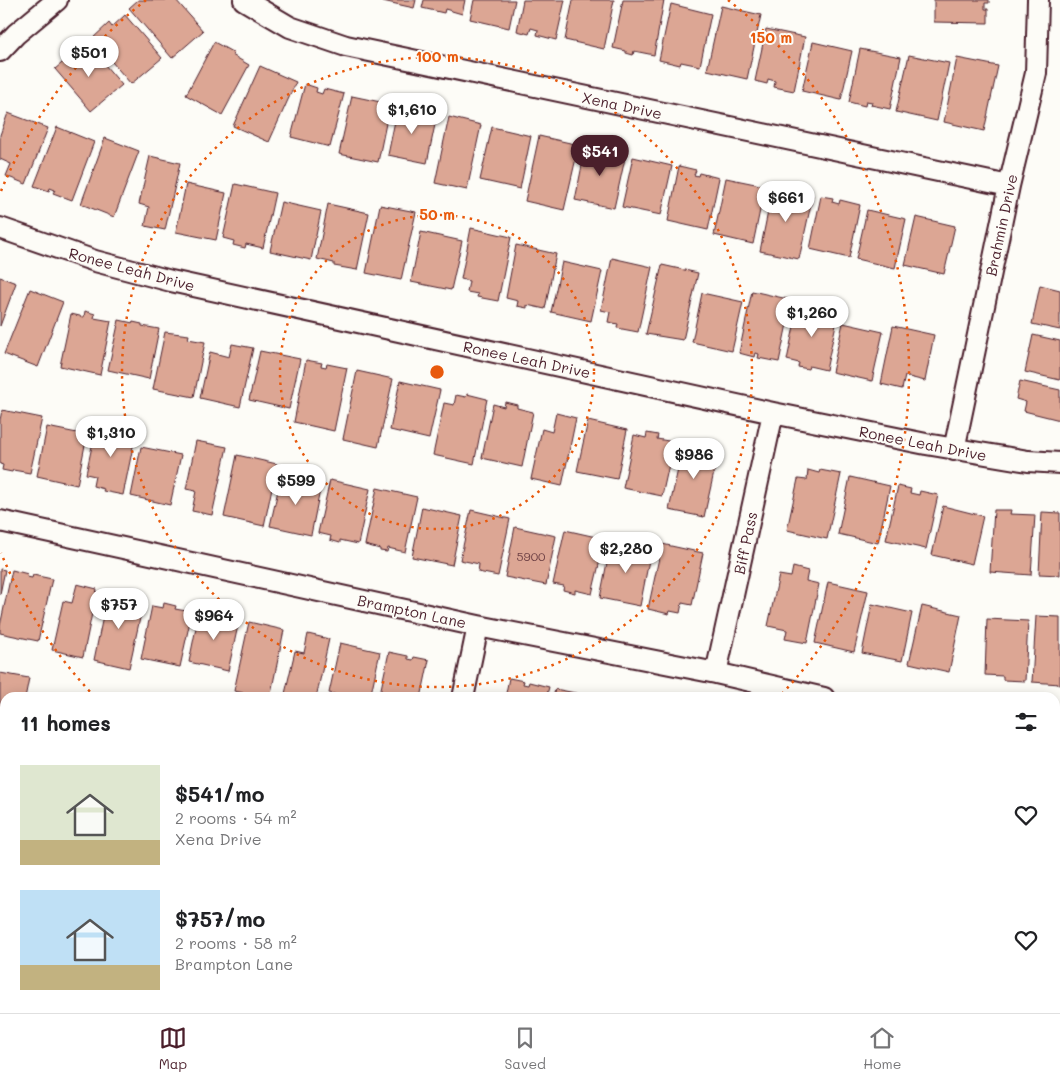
<!DOCTYPE html>
<html lang="en">
<head>
<meta charset="utf-8">
<style>
  body { margin:0; font-family:Mali,sans-serif; background:#f6f6f6; color:#202124; height:100vh; display:flex; flex-direction:column; font-size:19px; white-space:nowrap }
  * { box-sizing:border-box; margin:0 }
  p { font-size:16px; color:#757577 }
  .icon { flex:none; width:28px; height:28px; fill:none; stroke:currentColor; stroke-width:2; stroke-linecap:round; stroke-linejoin:round }
  .map { position:relative; flex:1; overflow:hidden }
  .drawer { position:absolute; left:0px; top:692px; width:1060px; height:321px; display:flex; flex-direction:column; background:#fff; border-radius:15px 15px 0 0; box-shadow:0 2px 12px #0003 }
  .drawer>* { flex:none }
  .price { position:absolute; translate:-50% -42px; padding:0 11px; border-radius:18px; background:#fff; color:#222; font-size:16px; line-height:32px; filter:drop-shadow(0 1px 2px #0008) }
  .price::after { content:''; position:absolute; left:50%; top:30px; width:15px; height:11px; margin-left:-8px; background:inherit; clip-path:polygon(0 0,100% 0,50% 100%) }
  .price.current { background:#4a1f2b; color:#fff }
  ul { padding:0; list-style:none }
  li { display:flex; align-items:center; gap:15px; height:125px; padding:0 20px }
  li span { display:grid; place-items:center; flex:none; width:140px; height:100px; border-radius:0px; color:#555 }
  li>.icon { margin-inline-start:auto }
  span .icon { width:60px; height:60px; fill:#fffc; stroke-width:1 }
  li b { font-size:21px }
  h2 { display:flex; justify-content:space-between; align-items:center; height:60px; padding:0 20px; font-size:21px }
  .tab-bar { display:flex; justify-content:space-around; align-items:center; height:70px; border-top:1px solid #e0e0e0; background:#fff; font-size:14px; color:#757577 }
  .tab-bar a { display:grid; justify-items:center; gap:2px }
  .tab-bar .current { color:#4a1f2b }
  .map>svg:first-child { display:block }
  .building { fill:#dca694; stroke:#4a1f2b }
  .lines { fill:none; stroke-linecap:round; stroke-linejoin:round }
  .street-casing { stroke:#4a1f2b; stroke-width:24 }
  .street { stroke:#fdfcf7; stroke-width:20 }
  .ring { fill:none; stroke:#e8590c; stroke-width:2.5; stroke-dasharray:2.5 5 }
  .labels { text-anchor:middle; dominant-baseline:central; stroke-width:4; stroke-linejoin:round; paint-order:stroke }
  .number-label { font-size:12px; fill:#6e4145 }
  .street-label { font-size:15px; fill:#4a1f2b; stroke:#fdfcf7 }
  .centre { fill:#e8590c; stroke:#fdfcf7; stroke-width:2.5 }
  .ring-label { font-size:15px; text-anchor:middle; font-weight:bold; fill:#e8590c; stroke:#fdfcf7; stroke-width:4; stroke-linejoin:round; paint-order:stroke }
</style>
</head>
<body>
<div class="map">
<svg width="1060" height="1013" viewBox="0 0 1060 1013">
  <rect width="100%" height="100%" fill="#fdfcf7"/>
  <filter id="ink" filterUnits="userSpaceOnUse"><feTurbulence type="fractalNoise" baseFrequency=".02" numOctaves="2"/><feDisplacementMap in="SourceGraphic" scale="10" xChannelSelector="R" yChannelSelector="G"/><feConvolveMatrix kernelMatrix="1 2 1 2 8 2 1 2 1" color-interpolation-filters="sRGB"/></filter>
  <g filter="url(#ink)">
    <path class="building" d="M138 0H176L203 31 172 58 129 8Z
      M378 0H416L414 8Z
      M424 0H465L462 14 445 9 444 13 422 8Z
      M474 0H515L509 28 470 19Z
      M523 0H565L556 40 537 35 538 30 531 28 529 34 517 31Z
      M573 0H614L604 49 565 40Z
      M623 0H664L654 55 634 51 633 55 626 53V51L613 48Z
      M934 0H989V3H985V9H988V23L934 22Z
      M671 4 711 14 700 66 681 62 680 65 659 60Z
      M721 6 761 15 747 79 707 70Z
      M125 15 162 58 131 84 92 39 109 23 112 27Z
      M766 29 805 37 794 91 774 87 775 81 768 79 767 84 755 81Z
      M214 42 234 53 232 55 249 65 222 115 186 95Z
      M813 42 852 51 841 100 802 91Z
      M88 45 122 85 91 111 55 69 68 58 72 62 74 60 72 58Z
      M860 49 901 57 890 109 871 105 872 102 866 101 865 106 849 102Z
      M909 55 949 63 937 121 896 112Z
      M957 58 998 66 984 131 944 122Z
      M260 66 296 82 269 142 233 126Z
      M305 84 317 88 316 92 322 94 324 89 344 94 330 147 291 137Z
      M352 96 390 104 378 162 339 154Z
      M398 106 437 115 427 163 388 155Z
      M8 113 48 128 26 184 6 176 11 164 0 159V135Z
      M449 117 481 125 467 190 435 183Z
      M57 127 94 142 72 200 53 193 55 190 50 188 49 191 34 186Z
      M492 127 531 136 520 189 480 180Z
      M539 136 579 145 564 210 525 201Z
      M105 138 139 151 114 217 81 204Z
      M586 146 600 149 599 153 605 154 606 149 626 154 614 208 575 200Z
      M150 156 180 163 165 230 145 226 149 207 139 204Z
      M633 157 672 166 661 215 622 207Z
      M679 166 696 170 694 175 698 176 699 173 719 178 708 230 668 221Z
      M726 178 765 186 753 244 714 235Z
      M186 184 226 193 216 240 176 232Z
      M235 184 275 193 263 248 246 244 245 248 233 245 234 241 223 238Z
      M773 187 813 195 799 259 760 251Z
      M821 196 833 198 832 202 839 204 840 200 860 205 849 258 810 249Z
      M281 202 321 211 311 260 270 251Z
      M328 204 369 213 357 270 334 266V263L317 259Z
      M380 205 416 212 401 280 366 273Z
      M867 210 906 219 895 268 856 259Z
      M916 217 955 226 944 274 905 265Z
      M471 228 511 237 498 301 477 297 478 294 467 292 469 281 461 279Z
      M421 232 462 241 451 290 411 282Z
      M516 245 556 254 545 309 527 305V308L517 306 518 301 506 298Z
      M612 258 652 267 638 332 617 328 618 324 608 322 610 312 601 310Z
      M562 262 602 271 591 321 551 312Z
      M662 265 698 273 683 340 646 334Z
      M0 277 16 283 0 326Z
      M1040 285 1060 290V330L1032 324Z
      M30 289 63 302 38 367 4 354Z
      M752 291 792 300 779 362 758 358 759 354 755 353 754 357 739 353Z
      M702 293 743 302 732 351 692 342Z
      M798 307 838 315 826 370 809 366 808 369 798 367 799 363 787 360Z
      M85 311 95 314 94 318 111 321 100 375 60 366 71 314 84 317Z
      M119 320 133 323V322L142 324V326L159 329 149 379 108 370Z
      M843 323 883 332 872 381 832 372Z
      M893 326 934 335 925 381 905 376 902 389 881 384Z
      M165 332 189 335 188 339 205 342 194 397 153 389Z
      M1033 335 1060 341V380L1025 372Z
      M232 344 253 348 240 407 200 398 210 352 229 357Z
      M260 351 300 359 289 409 249 400Z
      M306 360 322 363 321 366 326 367 327 364 347 368 334 431 294 422Z
      M357 371 393 379 378 447 343 439Z
      M400 381 440 390 429 439 390 430Z
      M1020 381 1060 390V420L1024 411 1026 402 1016 399Z
      M467 394 487 399 474 464 433 455 444 403 454 405 456 395 466 397Z
      M505 402 517 405V408L533 412 522 467 482 458 493 404 504 407Z
      M2 410 42 418 30 473 13 470 12 472 2 470 3 465 0 464V420Z
      M556 413 576 418 562 486 531 479 542 429 552 432Z
      M588 421 627 430 617 479 577 471Z
      M97 423 136 432 123 495 103 491 104 489 93 486 95 476 86 474Z
      M47 427 87 435 77 485 37 476Z
      M647 433 658 435 657 439 674 442 662 496 623 488 634 435 646 438Z
      M196 441 227 447 212 515 192 511 196 491 186 489Z
      M684 442 719 450 704 517 669 510Z
      M141 447 181 455 170 505 131 496Z
      M237 455 277 464 264 526 224 517Z
      M808 470 819 473 820 470 841 474 827 539 787 530 798 479 807 480Z
      M281 477 321 485 311 535 270 526Z
      M850 477 890 486 878 543 838 534Z
      M330 480 370 489 358 544 340 540V543L330 540 331 536 318 533Z
      M898 486 911 489 910 493 919 495 920 491 938 495 926 549 886 540Z
      M377 488 417 497 405 552 388 548 387 552 380 551V549L365 545Z
      M943 506 983 516 972 564 932 555Z
      M422 507 462 516 452 565 412 557Z
      M471 510 510 519 498 576 478 572 479 564 460 560Z
      M994 510H1011L1010 514 1035 515 1031 575 990 572Z
      M1042 512 1060 513V575L1039 574Z
      M515 527 556 536 546 585 505 577Z
      M565 530 605 539 592 594 575 590V593L563 590 564 586 553 584Z
      M611 542 651 550 640 606 600 598Z
      M662 544 703 553 692 605 682 603 680 613 670 611 669 614 648 609Z
      M793 567 808 571 806 581 819 584 807 643 785 639 787 630 768 626 779 575 791 577Z
      M0 569 5 570 0 594Z
      M12 570 28 574 27 577 32 578 33 575 52 579 38 641 0 633V626Z
      M828 582 868 591 854 652 815 643Z
      M77 584 97 589 83 657 52 650 63 601 72 603Z
      M108 592 144 600 129 668 94 660Z
      M164 603 176 606 175 609 192 612 180 667 141 659 152 606 163 608Z
      M872 604 912 613 902 661 862 653Z
      M922 606 961 615 949 672 909 663Z
      M199 613 213 616V614L239 621 228 671 189 662Z
      M1036 616 1060 617V684L1032 682Z
      M987 619 1028 621 1025 681 1003 680V676L985 675Z
      M249 622 284 630 270 698 234 691Z
      M308 634 329 639 316 698H284L295 651 304 653Z
      M340 643 380 652 370 698H352L329 693Z
      M389 652 408 656V659L413 660 414 657 429 660 421 698H379Z
      M0 673 29 678 25 698H5V745L0 744Z
      M509 678 524 681 523 684 528 685 529 682 549 687 546 698H505Z
      M555 689 596 697V698H553Z
      M1055 783H1060V833H1055Z
      M0 842 5 843V912L0 911Z
      M1055 891 1060 892 1058 953H1055Z
      M0 954 5 955V1002L3 1013H0Z
      M10 1009H53L52 1013H9Z
      M60 1009H101V1013H59Z
      M114 1009H145L144 1013H113Z
      M157 1009H199L198 1013H156Z
      M209 1009H247L246 1013H208Z
      M256 1009H267L286 1013H255Z
      M548 1009H590L589 1013H547Z
      M673 1009H718L717 1013H672Z
      M724 1009H767L766 1013H723Z
      M774 1009H793L811 1013H773Z"/>
    <g class="lines">
      <defs>
        <path id="street" d="M244 0 290 27 346 46 1009 186
          M0 51 16 34 57 0
          M0 228 95 261 171 281 773 413 926 444 1028 461 1060 463
          M954 450 1009 186 1036 73 1038 0
          M0 521 478 626 716 673 824 698
          M716 673 773 413
          M463 698 478 626
          M1055 739 1060 740
          M0 791 5 793
          M1055 1004 1060 1005
          M636 1013 637 1009"/>
      </defs>
      <use href="#street" class="street-casing"/>
      <use href="#street" class="street"/>
    </g>
  </g>
  <g class="ring">
    <circle cx="437" cy="372" r="157"/>
    <circle cx="437" cy="372" r="315"/>
    <path d="M95 697A472 472 0 0 1 1 553M1 191A472 472 0 0 1 146 0M728 0A472 472 0 0 1 779 697"/>
  </g>
  <g class="labels">
    <g class="number-label">
      <text x="531" y="556">5900</text>
    </g>
    <g class="street-label">
      <text transform="translate(622 105) rotate(12)">Xena Drive</text>
      <text transform="translate(1001 225) rotate(-78)">Brahmin Drive</text>
      <text transform="translate(132 269) rotate(15)">Ronee Leah Drive</text>
      <text transform="translate(527 359) rotate(12)">Ronee Leah Drive</text>
      <text transform="translate(923 443) rotate(11)">Ronee Leah Drive</text>
      <text transform="translate(745 543) rotate(-78)">Biff Pass</text>
      <text transform="translate(412 611) rotate(12)">Brampton Lane</text>
    </g>
  </g>
  <circle cx="437" cy="372" r="8" class="centre"/>
  <g class="ring-label">
    <text x="771" y="43">150 m</text>
    <text x="437" y="62">100 m</text>
    <text x="437" y="220">50 m</text>
  </g>
</svg>
<b class="price" style="left:89px;top:78px">$501</b>
<b class="price" style="left:412px;top:135px">$1,610</b>
<b class="price current" style="left:600px;top:177px">$541</b>
<b class="price" style="left:786px;top:223px">$661</b>
<b class="price" style="left:812px;top:338px">$1,260</b>
<b class="price" style="left:111px;top:458px">$1,310</b>
<b class="price" style="left:694px;top:480px">$986</b>
<b class="price" style="left:296px;top:506px">$599</b>
<b class="price" style="left:626px;top:574px">$2,280</b>
<b class="price" style="left:119px;top:630px">$757</b>
<b class="price" style="left:214px;top:641px">$964</b>
<section class="drawer">
<h2>11 homes<svg class="icon" aria-label="filters" viewBox="0 0 24 24"><path d="M4 7h16M4 17h16"/><circle cx="9" cy="7" r="2"/><circle cx="15" cy="17" r="2"/></svg></h2>
<ul>
<li><span style="background:linear-gradient(#dfe7d0 75%,#c2b280 0)"><svg class="icon" aria-label="home" viewBox="0 0 24 24"><path d="M3 11l9-7 9 7M6 9v11h12V9"/></svg></span><div><b>$541/mo</b><p>2 rooms · 54 m²</p><p>Xena Drive</p></div><svg class="icon" aria-label="heart" viewBox="0 0 24 24"><path d="M12 20l-8-8c-3-5 5-10 8-4 3-6 11-1 8 4z"/></svg></li>
<li><span style="background:linear-gradient(#bfe0f5 75%,#c2b280 0)"><svg class="icon" aria-label="home" viewBox="0 0 24 24"><path d="M3 11l9-7 9 7M6 9v11h12V9"/></svg></span><div><b>$757/mo</b><p>2 rooms · 58 m²</p><p>Brampton Lane</p></div><svg class="icon" aria-label="heart" viewBox="0 0 24 24"><path d="M12 20l-8-8c-3-5 5-10 8-4 3-6 11-1 8 4z"/></svg></li>
</ul>
</section>
</div>
<nav class="tab-bar">
<a class="current"><svg class="icon" aria-label="map" viewBox="0 0 24 24"><path d="M3 6l6-2 6 2 6-2v14l-6 2-6-2-6 2zM9 4v14M15 6v14"/></svg>Map</a>
<a><svg class="icon" aria-label="saved" viewBox="0 0 24 24"><path d="M7 4h10v16l-5-4-5 4z"/></svg>Saved</a>
<a><svg class="icon" aria-label="home" viewBox="0 0 24 24"><path d="M3 11l9-7 9 7M6 9v11h12V9"/></svg>Home</a>
</nav>
</body>
</html>
